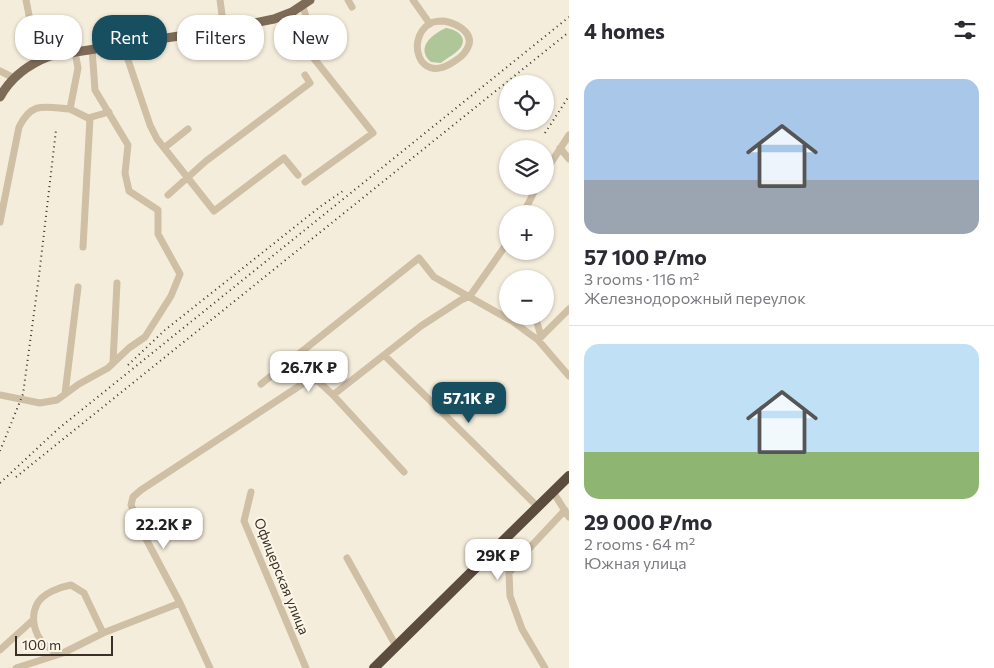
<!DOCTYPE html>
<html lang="en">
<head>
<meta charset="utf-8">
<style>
  body { margin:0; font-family:Commissioner,sans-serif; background:#f2f2f3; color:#2b2b33; height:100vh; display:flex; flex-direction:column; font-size:19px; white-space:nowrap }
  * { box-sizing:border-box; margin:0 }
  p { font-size:16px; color:#7c7c81 }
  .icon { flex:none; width:28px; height:28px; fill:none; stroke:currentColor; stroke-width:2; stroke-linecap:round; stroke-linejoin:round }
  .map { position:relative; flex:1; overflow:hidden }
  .drawer { display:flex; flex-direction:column; background:#fff; width:425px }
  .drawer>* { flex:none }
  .hud { position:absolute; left:15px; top:15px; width:475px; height:45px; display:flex; gap:10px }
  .controls { position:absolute; left:499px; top:75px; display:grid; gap:10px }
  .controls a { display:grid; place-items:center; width:55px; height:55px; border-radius:50%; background:#fff; box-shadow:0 1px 4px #0004; font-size:25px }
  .scale { position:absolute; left:15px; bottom:12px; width:98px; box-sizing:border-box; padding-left:5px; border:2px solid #393027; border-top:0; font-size:14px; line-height:18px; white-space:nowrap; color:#393027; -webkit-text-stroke:4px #fcf6e8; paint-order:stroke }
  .price { position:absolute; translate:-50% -42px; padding:0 11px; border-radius:10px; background:#fff; color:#222; font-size:16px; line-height:32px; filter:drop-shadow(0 1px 2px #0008) }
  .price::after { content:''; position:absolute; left:50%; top:30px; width:15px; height:11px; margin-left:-8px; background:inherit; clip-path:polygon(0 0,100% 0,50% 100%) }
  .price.selected { background:#184f60; color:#fff }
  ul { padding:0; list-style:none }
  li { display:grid; align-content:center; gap:10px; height:265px; padding:0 15px }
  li+li { border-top:1px solid #e1e1e2 }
  li span { display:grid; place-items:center; height:155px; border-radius:15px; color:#555 }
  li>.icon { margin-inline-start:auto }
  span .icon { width:90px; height:90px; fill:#fffc; stroke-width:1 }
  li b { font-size:21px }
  h2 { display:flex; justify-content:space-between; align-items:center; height:60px; padding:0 15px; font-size:21px }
  .tag { padding:0 18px; border-radius:20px; background:#fff; box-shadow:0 1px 4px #0004; font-size:18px; line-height:45px }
  .tag.selected { background:#184f60; color:#fff }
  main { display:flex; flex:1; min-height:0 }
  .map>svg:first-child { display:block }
  .green { fill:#afc699 }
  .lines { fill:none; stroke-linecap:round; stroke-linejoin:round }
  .minor { stroke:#cebfa5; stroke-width:7 }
  .major { stroke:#7d6a57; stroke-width:9 }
  .highway { stroke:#5b4c3d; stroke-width:10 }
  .rail { stroke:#393027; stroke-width:2; stroke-dasharray:1 4; stroke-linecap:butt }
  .labels { text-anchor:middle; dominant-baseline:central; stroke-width:4; stroke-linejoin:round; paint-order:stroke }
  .street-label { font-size:14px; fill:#393027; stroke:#fcf6e8 }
</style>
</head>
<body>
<main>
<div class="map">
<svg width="569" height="668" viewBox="0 0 569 668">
  <rect width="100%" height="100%" fill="#f5eddb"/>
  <path class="green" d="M446 28C455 29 468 36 461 47 457 53 447 58 441 63L431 62C415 48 432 34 446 28Z"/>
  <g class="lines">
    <path class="minor" d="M26 0 38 60
      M220 0 224 29
      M348 0 352 7
      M413 0 430 24
      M302 5C309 22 309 26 302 42L304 46 373 133 305 182
      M444 21C459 24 478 35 465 52 462 57 455 61 450 64 419 82 406 40 429 24 433 21 440 21 444 21Z
      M123 45 150 125 157 139 214 211 284 158 298 175
      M0 71 14 78
      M70 109 88 118 109 112
      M164 148 188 129
      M560 148 569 159
      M545 172 569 135
      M168 195 206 161 310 83 305 75
      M523 214 537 186
      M0 222 19 127C32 101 44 107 70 109L78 68 75 52
      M83 247 90 118
      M535 316 541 336
      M538 340 569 309
      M385 356 538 507
      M113 362 117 283
      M261 384 419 258 434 277 512 321 538 340 569 376
      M65 394 78 287
      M0 395 40 403 57 400 79 384 108 368 129 348 145 337 171 296 180 274 158 234V210L129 191 125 173 128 145 95 90 92 49
      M333 395 404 472
      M251 492 244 521 306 668
      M553 492 569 517
      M347 558 396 646
      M180 603 145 537 131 505 133 497 141 490 307 381H318L333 395 421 326 461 300 470 296 508 242
      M0 650 33 620
      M63 653C59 652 54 651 51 649 36 641 29 620 37 604 43 593 60 587 71 585L84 593 103 633
      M16 668 63 653 103 633 180 603 210 668
      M545 668 522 629 510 596 509 573 522 556 565 510"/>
    <path class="major" d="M0 97C11 77 29 64 50 56L224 29 274 19 292 12 310 0"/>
    <path class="highway" d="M374 668 569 476"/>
    <path class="rail" d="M545 133 569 96
      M128 365 165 330 321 206 343 191
      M0 451 23 394 39 276 56 130
      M16 477 569 32
      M0 483 58 429 569 17"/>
  </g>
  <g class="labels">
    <g class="street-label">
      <text transform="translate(282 576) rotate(68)">Офицерская улица</text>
    </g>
  </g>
</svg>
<div class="controls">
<a><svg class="icon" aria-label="locate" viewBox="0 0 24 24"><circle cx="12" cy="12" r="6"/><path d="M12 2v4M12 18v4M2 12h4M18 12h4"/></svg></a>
<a><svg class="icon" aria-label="layers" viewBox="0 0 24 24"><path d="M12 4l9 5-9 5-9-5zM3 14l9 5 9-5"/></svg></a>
<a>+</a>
<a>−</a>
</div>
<div class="scale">100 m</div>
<b class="price" style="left:309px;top:393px">26.7K ₽</b>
<b class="price selected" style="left:469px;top:424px">57.1K ₽</b>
<b class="price" style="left:164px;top:550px">22.2K ₽</b>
<b class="price" style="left:498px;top:581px">29K ₽</b>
<div class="hud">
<a class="tag">Buy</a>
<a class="tag selected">Rent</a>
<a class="tag">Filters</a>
<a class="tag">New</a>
</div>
</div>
<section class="drawer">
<h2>4 homes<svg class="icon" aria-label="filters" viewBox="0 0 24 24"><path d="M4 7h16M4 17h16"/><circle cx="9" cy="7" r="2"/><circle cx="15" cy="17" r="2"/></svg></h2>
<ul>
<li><span style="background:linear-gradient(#a9c7e8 65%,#9aa5b1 0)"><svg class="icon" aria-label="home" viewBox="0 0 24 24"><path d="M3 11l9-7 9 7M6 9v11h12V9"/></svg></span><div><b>57 100 ₽/mo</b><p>3 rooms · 116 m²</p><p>Железнодорожный переулок</p></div></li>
<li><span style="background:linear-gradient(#bfe0f5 70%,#8fb573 0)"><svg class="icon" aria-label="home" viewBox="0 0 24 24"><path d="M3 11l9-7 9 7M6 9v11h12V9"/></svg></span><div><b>29 000 ₽/mo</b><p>2 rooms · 64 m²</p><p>Южная улица</p></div></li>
</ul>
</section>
</main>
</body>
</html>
